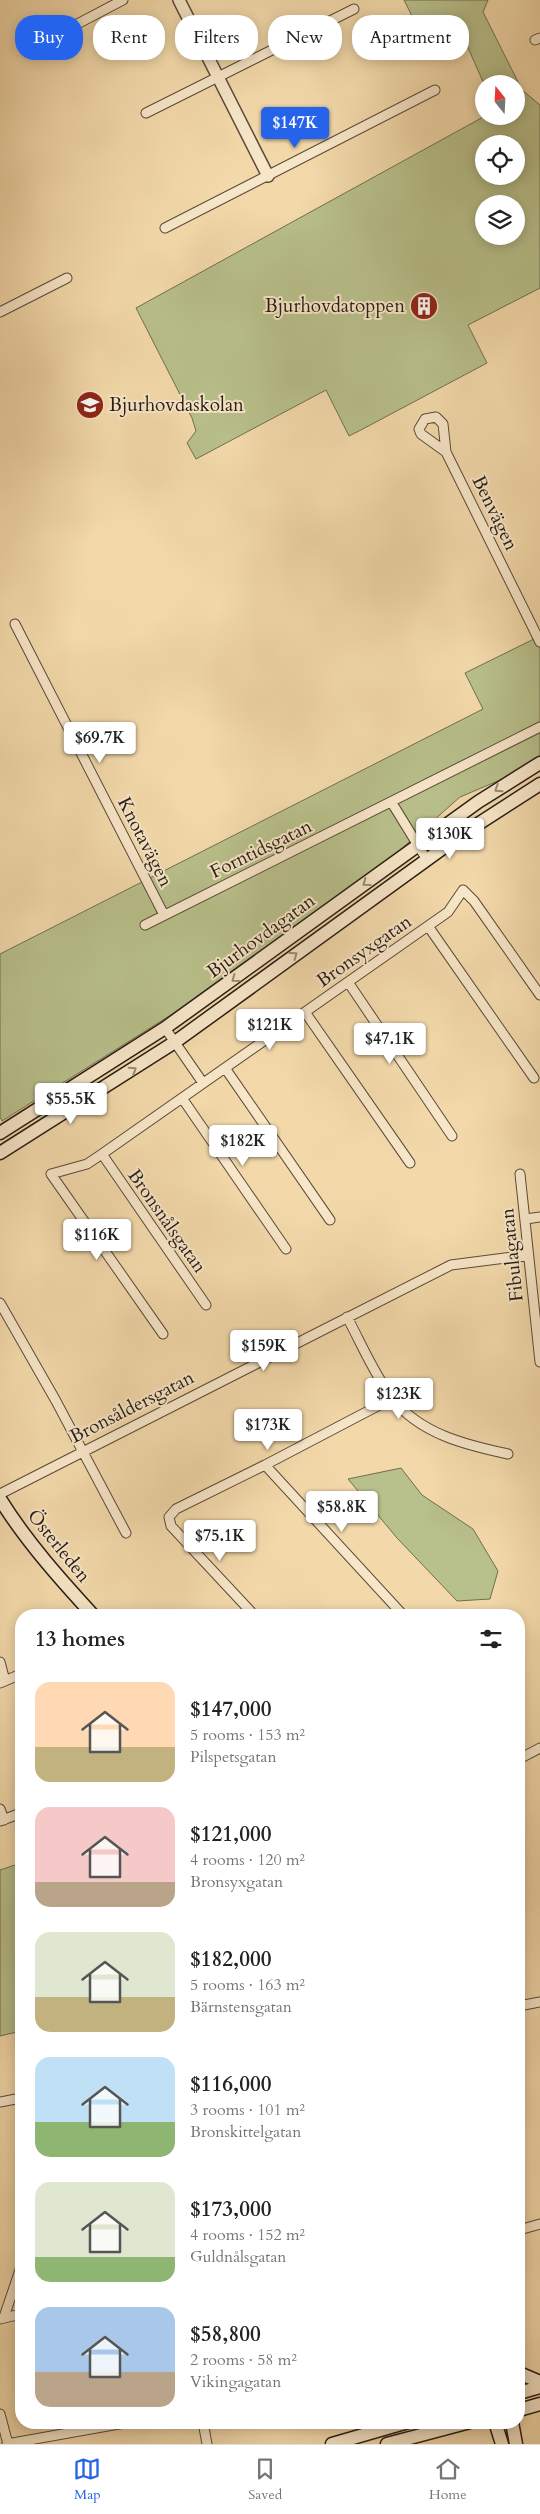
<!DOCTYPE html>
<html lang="en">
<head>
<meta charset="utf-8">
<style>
  body { margin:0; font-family:Cardo,serif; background:#f2f2f2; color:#222; height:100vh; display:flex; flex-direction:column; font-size:19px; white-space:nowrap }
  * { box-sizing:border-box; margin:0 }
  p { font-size:16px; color:#767676 }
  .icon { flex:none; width:28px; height:28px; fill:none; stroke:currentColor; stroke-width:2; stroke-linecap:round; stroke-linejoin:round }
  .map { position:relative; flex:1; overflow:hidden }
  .side { position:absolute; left:15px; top:1609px; width:510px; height:820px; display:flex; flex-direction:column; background:#fff; border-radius:20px; box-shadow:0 2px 12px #0003 }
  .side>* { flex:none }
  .top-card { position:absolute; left:15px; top:15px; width:510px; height:45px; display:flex; gap:10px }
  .needle { width:32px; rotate:342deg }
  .buttons { position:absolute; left:475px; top:75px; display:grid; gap:10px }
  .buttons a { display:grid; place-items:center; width:50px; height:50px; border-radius:50%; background:#fff; box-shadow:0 2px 12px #0003; font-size:25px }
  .price { position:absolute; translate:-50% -42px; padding:0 11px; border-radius:5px; background:#fff; color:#222; font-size:16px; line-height:32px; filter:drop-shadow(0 1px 2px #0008) }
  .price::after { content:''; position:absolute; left:50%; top:30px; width:15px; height:11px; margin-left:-8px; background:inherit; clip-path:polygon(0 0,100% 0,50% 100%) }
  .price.active { background:#2563eb; color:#fff }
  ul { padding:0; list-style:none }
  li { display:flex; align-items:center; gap:15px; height:125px; padding:0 20px }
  li span { display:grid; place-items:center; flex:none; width:140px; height:100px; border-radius:15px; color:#555 }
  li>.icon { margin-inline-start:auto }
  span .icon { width:60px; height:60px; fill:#fffc; stroke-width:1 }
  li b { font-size:21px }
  h2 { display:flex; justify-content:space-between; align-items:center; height:60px; padding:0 20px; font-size:21px }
  .tag { padding:0 18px; border-radius:20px; background:#fff; box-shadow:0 2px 12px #0003; font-size:18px; line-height:45px }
  .tag.active { background:#2563eb; color:#fff }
  .dock { display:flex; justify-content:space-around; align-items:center; height:70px; border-top:1px solid #e0e0e0; background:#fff; font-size:14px; color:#767676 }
  .dock a { display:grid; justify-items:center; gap:2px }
  .dock .active { color:#2563eb }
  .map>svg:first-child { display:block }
  .green { fill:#b8c08b; stroke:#706e50; fill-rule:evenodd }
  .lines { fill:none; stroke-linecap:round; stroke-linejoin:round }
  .minor-casing { stroke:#5a4a3a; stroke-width:11 }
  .tertiary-casing { stroke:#5a4a3a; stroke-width:14 }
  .secondary-casing { stroke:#271b15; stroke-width:15 }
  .minor { stroke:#f7e6c8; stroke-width:9 }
  .tertiary { stroke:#f7e6c8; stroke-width:11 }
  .secondary { stroke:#f7e6c8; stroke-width:12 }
  .oneway { stroke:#998b77 }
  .labels { text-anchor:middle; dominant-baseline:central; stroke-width:4; stroke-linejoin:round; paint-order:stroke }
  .poi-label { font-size:19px; fill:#271b15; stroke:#f7e6c8; text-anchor:end }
  .street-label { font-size:19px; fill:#271b15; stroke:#f7e6c8 }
</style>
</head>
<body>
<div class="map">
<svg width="540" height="2444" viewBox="0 0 540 2444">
  <rect width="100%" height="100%" fill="#f3d9aa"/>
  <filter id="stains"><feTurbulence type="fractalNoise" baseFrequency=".004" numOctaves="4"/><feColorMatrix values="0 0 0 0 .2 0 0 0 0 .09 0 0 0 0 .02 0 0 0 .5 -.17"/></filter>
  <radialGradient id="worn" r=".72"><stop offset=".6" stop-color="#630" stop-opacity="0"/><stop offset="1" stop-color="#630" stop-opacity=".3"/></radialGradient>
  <path class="green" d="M404 0H488L483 12 522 90 540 105V288L468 325 487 363 359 431 349 436 326 390 196 459 187 443 196 431 192 418 136 308 485 116H516V84H484L454 16 421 34ZM484 144H516V176H484ZM484 204H516V236H484Z
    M540 636V757L500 780 460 797 390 859 182 1008 2 1121 0 1117V954L483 709 465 673Z
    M401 1468 422 1495 473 1529 498 1571 490 1599 457 1601 397 1538 348 1479Z
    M21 1863V2031L0 2036V1870Z"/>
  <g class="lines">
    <defs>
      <path id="minor" d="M64 31 123 0
        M535 40 540 38
        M146 113 354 9
        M165 228 435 90
        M0 312 67 278
        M446 452 421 434 419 429 425 419 436 417 443 424 446 452 540 642
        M15 624 164 915
        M392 803 427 860
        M145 925 540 727
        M428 926 534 1078
        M348 982 452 1136
        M305 1012 410 1163
        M165 1028 203 1083
        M225 1068 330 1220
        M182 1098 286 1249
        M102 1154 206 1305
        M520 1174 540 1362
        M526 1219 540 1217
        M0 1303 56 1401 126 1533
        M347 1317C361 1343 374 1374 392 1398 420 1434 466 1445 508 1454
        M163 1334 51 1174 87 1164 102 1154 448 912 463 890 474 901 540 995
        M265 1465 403 1615
        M0 1494 451 1265 528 1255
        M254 1615 171 1526 169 1517 176 1509 265 1465 393 1398
        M0 1662 5 1681
        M0 1683 21 1674
        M519 1759 540 1748
        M0 1809 4 1820
        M0 1821 21 1813
        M519 2006 540 2002
        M0 2102 21 2098
        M519 2230 540 2224
        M4 2317 21 2267
        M0 2319 21 2314
        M0 2414 8 2444
        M203 2422 207 2444
        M7 2444 130 2422"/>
      <path id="tertiary" d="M179 0 268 176"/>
      <path id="secondary" d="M0 1133 165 1028 478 802 540 763
        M0 1153 175 1042 461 835 540 784
        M0 1499C26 1541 60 1579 93 1615
        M519 2373 540 2382
        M519 2393 540 2387
        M519 2410 540 2404
        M495 2422 502 2444
        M512 2422 516 2444
        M332 2444 408 2422
        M387 2444 470 2422"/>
    </defs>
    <use href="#minor" class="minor-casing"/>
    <use href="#tertiary" class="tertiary-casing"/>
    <use href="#secondary" class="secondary-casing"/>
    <use href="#minor" class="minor"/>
    <use href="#tertiary" class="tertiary"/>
    <use href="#secondary" class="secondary"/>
  </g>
  <defs><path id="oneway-chevron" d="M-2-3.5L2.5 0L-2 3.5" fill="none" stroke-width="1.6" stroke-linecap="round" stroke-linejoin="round" transform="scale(1.25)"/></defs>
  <g class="oneway">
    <use href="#oneway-chevron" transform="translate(498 789) rotate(147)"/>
    <use href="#oneway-chevron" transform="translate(366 883) rotate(144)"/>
    <use href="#oneway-chevron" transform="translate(294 955) rotate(-36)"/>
    <use href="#oneway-chevron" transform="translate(235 979) rotate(144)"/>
    <use href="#oneway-chevron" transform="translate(133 1070) rotate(-33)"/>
  </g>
  <defs>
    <symbol id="building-disc" viewBox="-11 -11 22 22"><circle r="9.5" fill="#8f2418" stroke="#f7e6c8"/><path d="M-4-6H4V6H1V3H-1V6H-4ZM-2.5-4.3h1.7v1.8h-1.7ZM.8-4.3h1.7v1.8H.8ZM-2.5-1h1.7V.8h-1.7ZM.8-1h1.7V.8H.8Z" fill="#fff"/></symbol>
    <symbol id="school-disc" viewBox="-11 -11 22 22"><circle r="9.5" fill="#8f2418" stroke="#f7e6c8"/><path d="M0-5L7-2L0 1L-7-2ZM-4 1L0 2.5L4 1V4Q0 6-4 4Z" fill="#fff"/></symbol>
  </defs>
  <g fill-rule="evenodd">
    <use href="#building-disc" x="408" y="290" width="32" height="32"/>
    <use href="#school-disc" x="74" y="389" width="32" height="32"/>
  </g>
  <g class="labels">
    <g class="poi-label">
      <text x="405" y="306">Bjurhovdatoppen</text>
      <text x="109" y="405" text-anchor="start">Bjurhovdaskolan</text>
    </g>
    <g class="street-label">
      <text transform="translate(495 513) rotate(64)">Benvägen</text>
      <text transform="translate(145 842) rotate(63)">Knotavägen</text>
      <text transform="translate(261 849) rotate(-26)">Forntidsgatan</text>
      <text transform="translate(261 936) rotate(-36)">Bjurhovdagatan</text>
      <text transform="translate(364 951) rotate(-35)">Bronsyxgatan</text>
      <text transform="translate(167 1221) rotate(55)">Bronsnålsgatan</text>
      <text transform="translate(512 1255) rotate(-96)">Fibulagatan</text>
      <text transform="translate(132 1407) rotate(-27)">Bronsåldersgatan</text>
      <text transform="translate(59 1546) rotate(51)">Österleden</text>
    </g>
  </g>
  <rect width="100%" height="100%" filter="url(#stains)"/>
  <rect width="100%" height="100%" fill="url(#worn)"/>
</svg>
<div class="buttons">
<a><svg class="needle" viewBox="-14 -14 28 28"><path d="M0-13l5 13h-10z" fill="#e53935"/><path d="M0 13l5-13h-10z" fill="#767676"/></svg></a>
<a><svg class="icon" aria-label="locate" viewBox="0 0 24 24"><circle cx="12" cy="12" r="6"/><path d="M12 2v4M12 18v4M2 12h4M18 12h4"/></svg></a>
<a><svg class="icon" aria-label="layers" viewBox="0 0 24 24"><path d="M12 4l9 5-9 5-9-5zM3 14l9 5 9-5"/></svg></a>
</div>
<b class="price active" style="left:295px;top:149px">$147K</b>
<b class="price" style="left:100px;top:764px">$69.7K</b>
<b class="price" style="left:450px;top:860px">$130K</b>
<b class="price" style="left:270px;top:1051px">$121K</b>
<b class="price" style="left:390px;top:1065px">$47.1K</b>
<b class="price" style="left:71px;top:1125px">$55.5K</b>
<b class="price" style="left:243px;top:1167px">$182K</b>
<b class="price" style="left:97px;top:1261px">$116K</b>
<b class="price" style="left:264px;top:1372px">$159K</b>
<b class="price" style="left:399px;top:1420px">$123K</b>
<b class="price" style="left:268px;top:1451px">$173K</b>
<b class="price" style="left:342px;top:1533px">$58.8K</b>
<b class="price" style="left:220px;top:1562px">$75.1K</b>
<div class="top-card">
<a class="tag active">Buy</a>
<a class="tag">Rent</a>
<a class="tag">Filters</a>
<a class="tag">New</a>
<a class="tag">Apartment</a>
</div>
<section class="side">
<h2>13 homes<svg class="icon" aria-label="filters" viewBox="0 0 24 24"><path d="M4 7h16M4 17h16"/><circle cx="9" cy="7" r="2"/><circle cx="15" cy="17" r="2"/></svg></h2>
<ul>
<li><span style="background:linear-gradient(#ffd9b3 65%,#c2b280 0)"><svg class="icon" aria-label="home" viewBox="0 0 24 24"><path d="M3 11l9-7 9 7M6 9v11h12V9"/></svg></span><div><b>$147,000</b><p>5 rooms · 153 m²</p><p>Pilspetsgatan</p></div></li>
<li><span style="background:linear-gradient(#f6c9c9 75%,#b9a48a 0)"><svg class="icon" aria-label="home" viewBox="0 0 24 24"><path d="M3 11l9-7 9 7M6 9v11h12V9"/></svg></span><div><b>$121,000</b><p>4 rooms · 120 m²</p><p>Bronsyxgatan</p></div></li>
<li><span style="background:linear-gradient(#dfe7d0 65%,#c2b280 0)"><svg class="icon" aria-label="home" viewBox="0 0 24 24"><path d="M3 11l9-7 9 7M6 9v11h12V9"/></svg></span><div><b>$182,000</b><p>5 rooms · 163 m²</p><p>Bärnstensgatan</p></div></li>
<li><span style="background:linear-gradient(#bfe0f5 65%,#8fb573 0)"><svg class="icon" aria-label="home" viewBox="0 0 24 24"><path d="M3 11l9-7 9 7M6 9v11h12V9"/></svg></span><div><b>$116,000</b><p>3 rooms · 101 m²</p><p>Bronskittelgatan</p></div></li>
<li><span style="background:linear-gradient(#dfe7d0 75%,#8fb573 0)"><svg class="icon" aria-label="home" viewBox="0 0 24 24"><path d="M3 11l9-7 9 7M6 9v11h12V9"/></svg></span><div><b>$173,000</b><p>4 rooms · 152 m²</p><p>Guldnålsgatan</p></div></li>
<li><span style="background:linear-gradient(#a9c7e8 65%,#b9a48a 0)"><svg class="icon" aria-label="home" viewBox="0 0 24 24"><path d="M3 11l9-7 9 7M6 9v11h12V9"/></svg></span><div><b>$58,800</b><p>2 rooms · 58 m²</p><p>Vikingagatan</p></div></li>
</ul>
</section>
</div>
<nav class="dock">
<a class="active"><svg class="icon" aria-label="map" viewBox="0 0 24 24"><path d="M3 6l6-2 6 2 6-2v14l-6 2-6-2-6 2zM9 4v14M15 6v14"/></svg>Map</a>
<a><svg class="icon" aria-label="saved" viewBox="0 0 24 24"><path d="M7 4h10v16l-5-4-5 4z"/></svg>Saved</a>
<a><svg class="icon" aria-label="home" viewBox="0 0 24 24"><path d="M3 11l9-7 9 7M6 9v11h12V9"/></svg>Home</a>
</nav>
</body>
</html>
